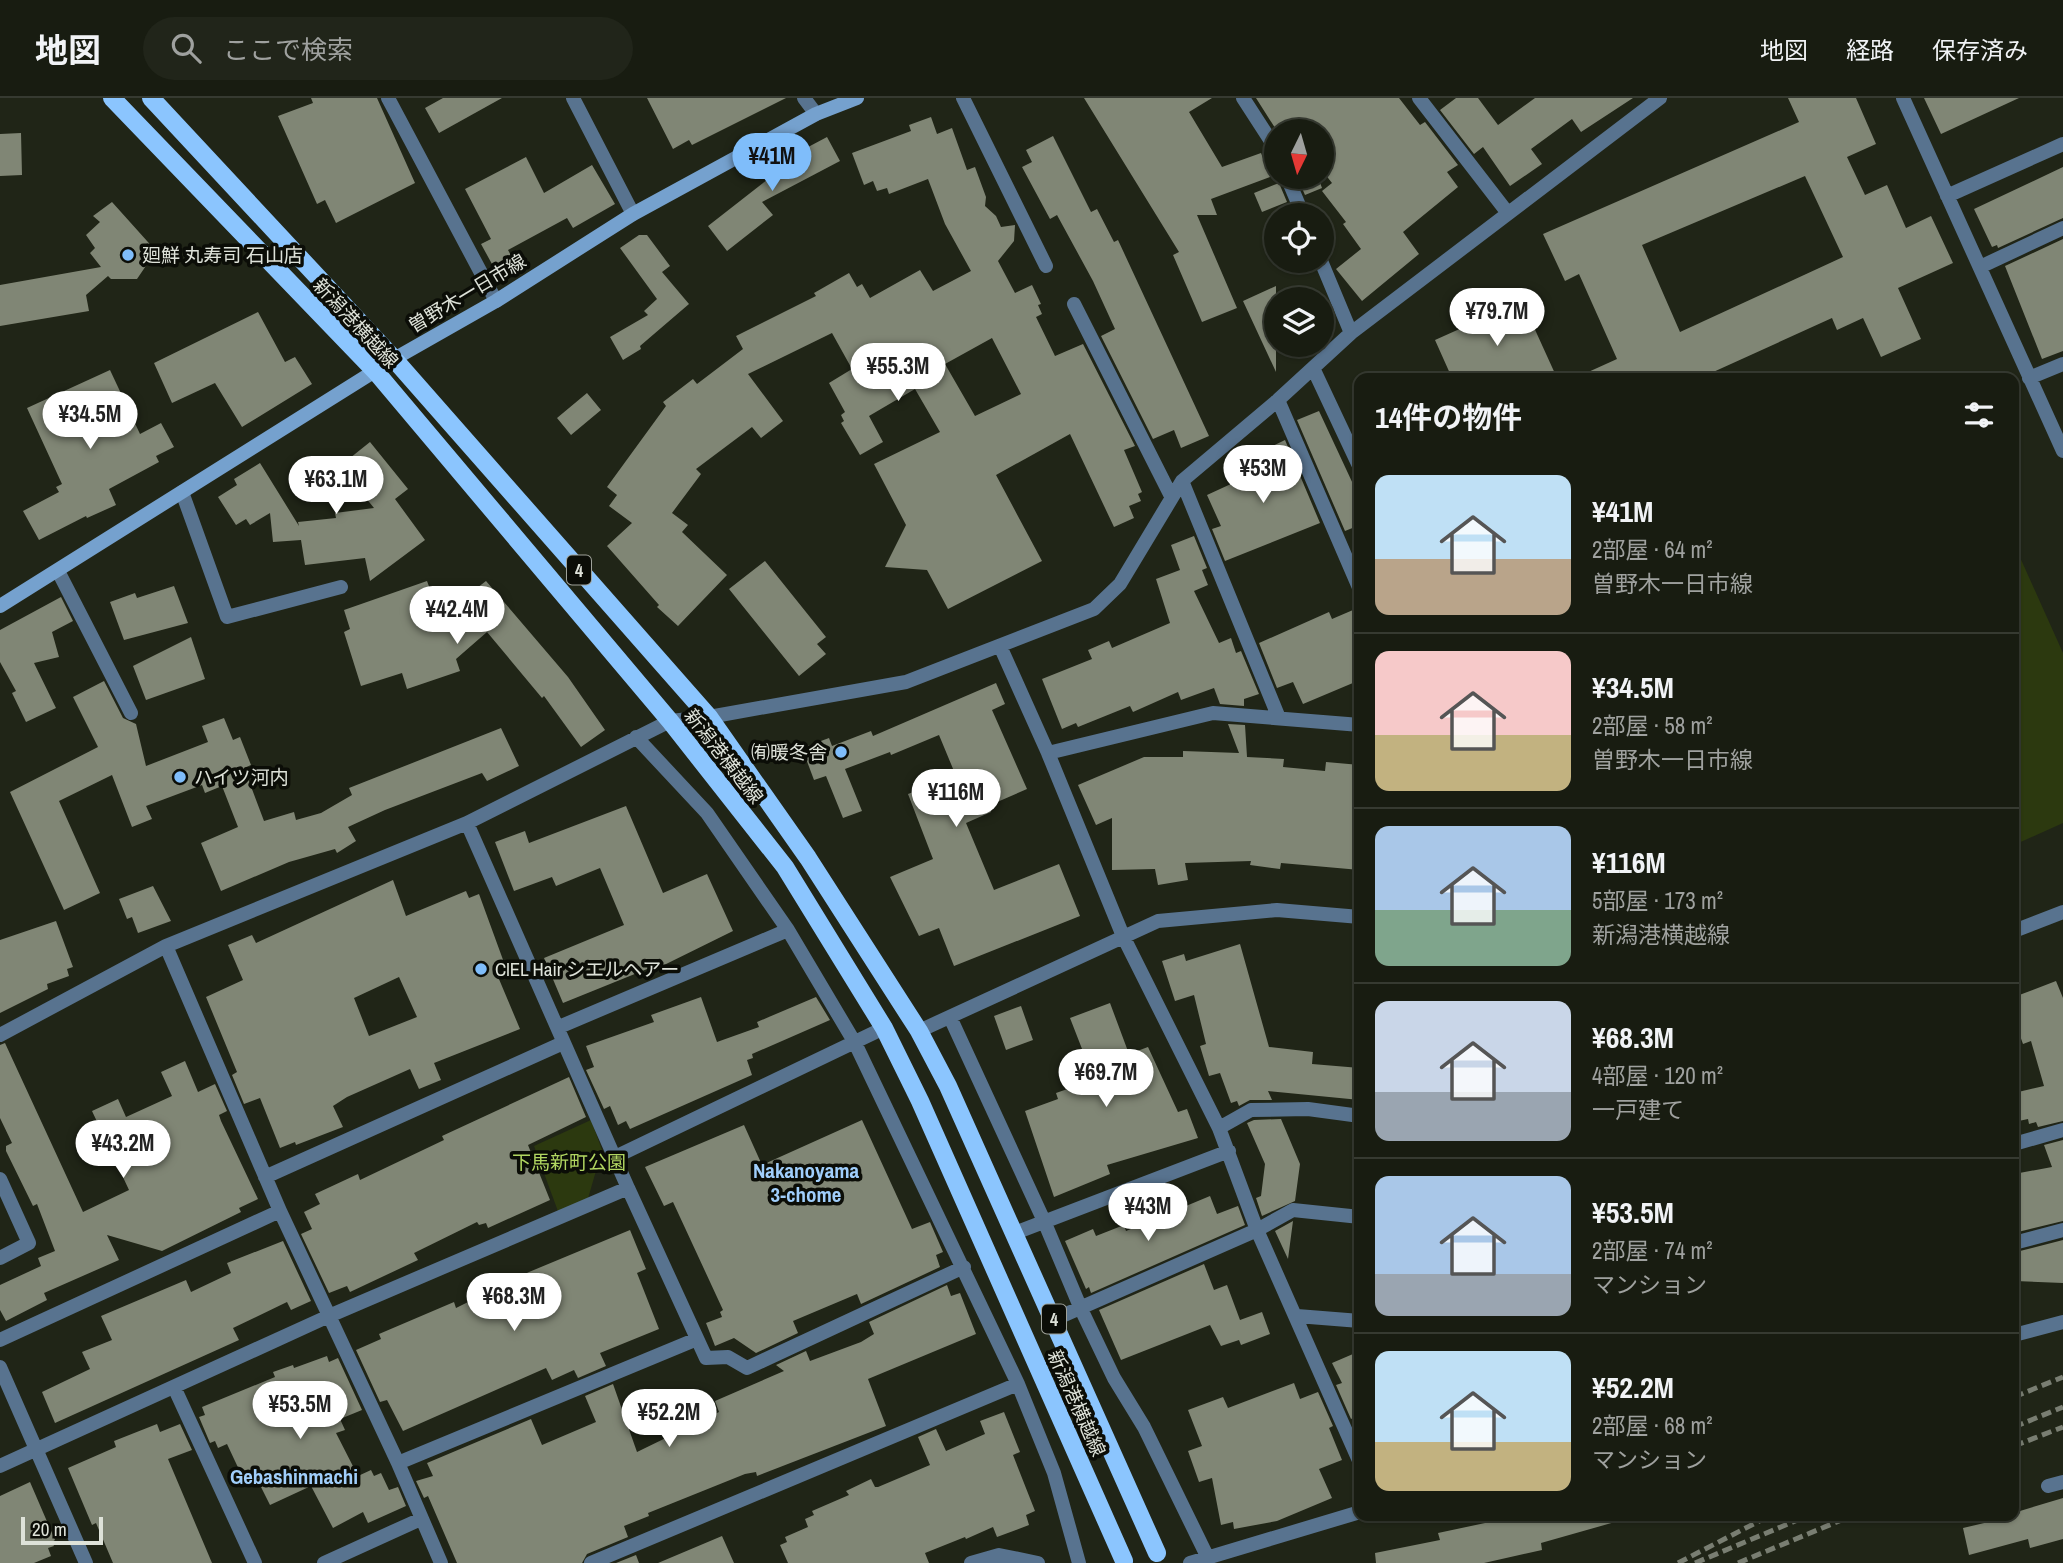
<!DOCTYPE html>
<html lang="ja">
<head>
<meta charset="utf-8">
<style>
  body { margin:0; font-family:"Archivo Narrow","Noto Sans JP",sans-serif; background:#21251a; color:#f1f3f6; height:100vh; display:flex; flex-direction:column; font-size:26px; white-space:nowrap }
  * { box-sizing:border-box; margin:0 }
  p { font-size:23px; color:#9fa19f }
  .icon { flex:none; width:38px; height:38px; fill:none; stroke:currentColor; stroke-width:2; stroke-linecap:round; stroke-linejoin:round }
  .map { position:relative; flex:1; overflow:hidden }
  .panel { position:absolute; left:1354px; top:275px; width:665px; height:1148px; display:flex; flex-direction:column; background:#181c11; border-radius:14px; box-shadow:0 2px 5px #0004,0 0 0 2px #363a31 }
  .panel>* { flex:none }
  .needle { width:46px; rotate:185deg }
  .controls { position:absolute; left:1264px; top:21px; display:grid; gap:14px }
  .controls a { display:grid; place-items:center; width:70px; height:70px; border-radius:50%; background:#181c11; box-shadow:0 2px 5px #0004,0 0 0 2px #363a31; font-size:35px }
  .scale { position:absolute; left:21px; bottom:18px; width:82px; box-sizing:border-box; padding-left:7px; border:4px solid #dee2d9; border-top:0; font-size:19px; line-height:24px; white-space:nowrap; color:#dee2d9; -webkit-text-stroke:5px #0b0d07; paint-order:stroke }
  .price { position:absolute; translate:-50% -60px; padding:0 16px; border-radius:24px; background:#fff; color:#222; font-size:23px; line-height:46px; filter:drop-shadow(0 2px 4px #0008) }
  .price::after { content:''; position:absolute; left:50%; top:42px; width:21px; height:16px; margin-left:-10px; background:inherit; clip-path:polygon(0 0,100% 0,50% 100%) }
  .price.selected { background:#7fbdfa; color:#111 }
  ul { padding:0; list-style:none }
  li { display:flex; align-items:center; gap:21px; height:175px; padding:0 21px }
  li+li { border-top:2px solid #363a31 }
  li span { display:grid; place-items:center; flex:none; width:196px; height:140px; border-radius:14px; color:#555 }
  li>.icon { margin-inline-start:auto }
  span .icon { width:84px; height:84px; fill:#fffc; stroke-width:1 }
  li b { font-size:30px }
  h2 { display:flex; justify-content:space-between; align-items:center; height:84px; padding:0 21px; font-size:30px }
  header { display:flex; align-items:center; gap:42px; box-sizing:border-box; height:98px; padding:0 35px; background:#181c11; border-bottom:2px solid #363a31 }
  header strong { font-size:33px }
  nav { display:flex; gap:38px; margin-inline-start:auto; font-size:24px }
  .search { width:490px; height:63px; background:#21251a; display:flex; align-items:center; gap:18px; box-sizing:border-box; padding:0 24px; border-radius:38px; color:#9fa19f; font-size:26px }
  .map>svg:first-child { display:block }
  .green { fill:#2c390f }
  .building { fill:#808675; fill-rule:evenodd }
  .lines { fill:none; stroke-linecap:round; stroke-linejoin:round }
  .minor { stroke:#58738f; stroke-width:14 }
  .secondary { stroke:#75a1ce; stroke-width:14 }
  .primary { stroke:#8bc5fe; stroke-width:18 }
  .rail { stroke:#797e72; stroke-width:5; stroke-dasharray:10 5; stroke-linecap:butt }
  .poi-dot { fill:#7fbdfa; stroke:#0b0d07; stroke-width:2.5 }
  .labels { text-anchor:middle; dominant-baseline:central; stroke-width:7; stroke-linejoin:round; paint-order:stroke }
  .shield { fill:#0b0d07; stroke:#9fa29a; stroke-width:2 }
  .shield-label { font-size:18px; font-weight:bold; fill:#dee2d9 }
  .poi-label { font-size:19px; fill:#dee2d9; stroke:#0b0d07; text-anchor:start }
  .street-label { font-size:19px; fill:#dee2d9; stroke:#0b0d07 }
  .park-label { font-size:19px; fill:#b1d661; stroke:#0b0d07 }
  .neighbourhood-label { font-size:21px; font-weight:bold; fill:#a0cefb; stroke:#0b0d07 }
</style>
</head>
<body>
<header>
<strong>地図</strong>
<div class="search"><svg class="icon" aria-label="search" viewBox="0 0 24 24"><circle cx="10" cy="10" r="6"/><path d="M15 15l6 6"/></svg>ここで検索</div>
<nav><a>地図</a><a>経路</a><a>保存済み</a></nav>
</header>
<div class="map">
<svg width="2063" height="1465" viewBox="0 0 2063 1465">
  <rect width="100%" height="100%" fill="#202517"/>
  <path class="green" d="M2014 446 2063 555V725L2014 747Z
    M591 1022 602 1052 587 1104 559 1116 534 1048Z"/>
  <path class="building" d="M311 0H377L415 85 336 125 325 102 317 106 278 18 313 5Z
    M443 0H502L439 35 425 10Z
    M647 0H786L692 47 689 42 673 51Z
    M1084 0H1212L1189 14 1222 69 1261 55 1270 79 1211 101 1217 117H1197L1237 210 1202 224 1173 157 1179 154Z
    M1256 0H1399L1420 27 1425 24 1458 67 1447 74 1458 89 1403 134 1419 156 1362 203 1336 171 1361 151 1343 126 1346 124 1322 93 1332 85 1321 71V33H1277Z
    M1456 0H1478L1498 27 1535 0H1633L1581 34 1572 21 1531 51 1542 66 1510 88 1483 49 1474 56 1440 12Z
    M1788 0H1856L1876 46 1847 59 1865 97 1887 87 1906 130 1931 118 1953 165 1898 190 1921 241 1881 259 1863 220 1837 232 1832 220 1700 280H1575L1617 261 1579 176 1565 183 1543 136 1799 24ZM1805 78 1843 159 1680 234 1642 147Z
    M1924 0H2019L1941 36Z
    M931 19 937 36 952 30 967 72 975 69 986 99 985 108 996 118 1001 129 1015 127 1014 143 998 163 1015 195 1032 187 1041 206 1038 207 1042 216 1036 219 1055 258 1083 246 1135 348 1124 352 1142 394 1138 396 1141 403 1129 408 1134 420 1114 429 1070 336 996 377 1042 463 948 511 927 472 885 469 906 427 874 366 940 334 915 291 869 318 883 344 860 357 841 325 844 323 841 317 845 314 829 285 852 271 832 235 748 276 783 323 761 340 752 329 696 371 701 376 672 415 688 427 682 434 727 477 678 528 657 509 659 507 607 448 632 425 609 408 617 397 607 389 666 308 663 304 693 281 697 286 743 251 736 238 816 198 814 195 849 175 857 189 862 186 870 200 920 172 933 193 971 173 945 126 928 81 889 96 887 90 877 93 873 83 864 87 852 55 911 33 909 27ZM992 240 1021 296 975 318 945 266Z
    M21 35 22 77 0 78V36Z
    M1053 38 1091 114 1097 111 1114 144 1118 142 1209 338 1181 350 1174 332 1153 341 1101 238 1115 231 1093 183 1057 117 1050 121 1022 69 1032 64 1026 52Z
    M827 39 840 63 762 104 773 117 727 153 708 128 781 71 778 65Z
    M526 59 544 95 592 67 615 106 573 130 567 120 508 152 516 167 498 177 481 146 491 141 465 91Z
    M2063 69V120L1998 150 1997 147 1992 149 1974 111Z
    M1297 79H1318L1322 90 1305 97Z
    M1279 85 1287 104 1262 114 1254 95Z
    M112 104 156 153 137 181H111L108 178 86 197 89 213 0 228V187L101 169 90 155 95 150 86 137 100 124 93 118Z
    M639 137H647L670 168 662 174 689 206 640 248 641 251 623 262 610 239 648 217 644 213 657 201 620 150Z
    M2063 141V253L2042 261 2005 168Z
    M1276 188V274L1243 203Z
    M1522 203 1557 280H1452L1435 242Z
    M258 214 285 264 295 259 312 286 242 329 215 285 172 305 154 265Z
    M110 272 140 336 161 325 174 349 156 358 159 364 109 391 116 407 87 420 86 418 39 442 23 413 59 394 56 389 62 386 27 310Z
    M587 295 601 312 571 337 557 320Z
    M1319 313 1360 401V427L1345 433 1297 322Z
    M1285 342 1320 425 1225 463 1212 431 1221 428 1207 397 1257 374 1250 359Z
    M370 344 408 391 395 401 425 442 370 483 365 460 305 467 301 442 273 444 270 415 250 427 246 421 236 427 218 399 237 387 234 381 260 365 299 428 298 424 336 420 335 415 374 410 340 368Z
    M1194 438 1207 470 1202 472 1208 487 1194 493 1219 545 1231 540 1236 555 1241 553 1259 596 1244 601V608L1220 606 1214 590 1181 602 1178 594 1133 614 1130 608 1078 629 1076 625 1062 631 1042 581 1092 561 1088 552 1109 543 1112 550 1170 525 1156 481 1180 472 1171 447Z
    M765 463 826 539 817 546 826 556 799 578 729 491Z
    M427 483 439 516 470 489 473 493 486 483 568 579 605 632 581 649 544 598 542 600 487 534 456 561 460 573 407 591 402 575 361 588 344 534 350 531 344 512Z
    M174 488 188 525 124 542 110 504 135 495 137 500Z
    M61 499 73 523 52 534 59 559 34 565 56 610 26 624 12 595 16 593 0 564V532Z
    M1360 509V582L1303 606 1293 584 1277 590 1259 545 1329 514 1332 521Z
    M191 539 205 581 146 602 133 568Z
    M104 583 123 620 136 626 146 668 208 644 202 628 224 620 233 642 240 639 251 667 244 670 264 723 294 714 296 722 321 715 352 697 349 690 501 630 519 668 487 683 482 675 385 712 348 729 356 743 337 755 335 751 289 764 221 793 201 745 238 729 222 688 205 695 202 687 146 708 152 721 132 729 112 677 59 703 100 795 64 812 10 694 98 649 73 599Z
    M996 585 1005 606 992 612 1027 691 988 708 991 714 966 725 994 792 1059 766 1080 818 954 868 939 830 919 838 890 779 933 761 908 696 956 678 939 637 891 657 890 654 845 671 862 713 843 720 826 678 814 682 802 650 829 640 832 648 871 633 873 638Z
    M1228 626 1245 627 1247 659 1284 661 1283 669 1325 673 1326 664 1360 667V772L1281 765 1280 771 1250 767 1251 763 1185 765 1188 782 1158 787 1155 771 1112 772V720L1096 727 1078 687 1144 659H1183V653L1239 655Z
    M626 708 663 795 707 776 733 833 658 870 657 867 563 905 544 860 624 827 600 770 556 788 552 779 514 793 495 744 525 733 529 745Z
    M393 782 406 818 466 793 469 800 479 796 506 870 496 874 520 931 434 965 441 982 419 991 410 971 347 999 333 1008 343 1029 296 1047 295 1044 280 1050 260 1000 244 1006 232 977 237 974 206 899 243 882 228 847 252 837 256 845ZM399 879 417 919 369 938 354 900Z
    M153 788 171 823 138 835 132 819 127 821 119 801Z
    M56 823 73 869 67 871 69 878 47 886 48 891 0 915V842Z
    M1240 846 1269 949 1313 954 1312 966 1360 970V1002L1268 993 1272 1002H1250L1239 1008 1237 1003 1231 1005 1220 975 1209 978 1200 948 1206 946 1194 897 1175 903 1162 863 1184 856 1186 863Z
    M2056 883 2063 900V1023L2038 1029 2036 1024 2029 1026 2028 1021 2014 1024V995L2044 988 2031 943 2023 946 2014 921V899Z
    M701 899 717 944 759 929 757 924 816 899 830 922 752 956 753 960 747 962 752 977 630 1031 626 1023 618 1027 610 1008 604 1011 586 972 594 969 586 948 654 924 651 917Z
    M1110 905 1129 956 1148 949 1178 1014 1187 1011 1198 1040 1107 1067 1110 1076 1054 1099 1025 1013 1058 1001 1056 995 1076 988 1073 981 1091 974 1070 920Z
    M1021 908 1033 942 1006 952 994 918Z
    M5 945 83 1114 129 1092 92 1013 118 1001 126 1019 172 998 161 974 185 963 198 994 215 986 227 1013 219 1017 221 1023 258 1101 239 1110 241 1114 162 1153 107 1137 119 1162 44 1195 47 1202 6 1223 0 1212V1187L41 1168 38 1160 55 1153 37 1106 33 1108 6 1053V1048L12 1045 0 1020V947Z
    M569 979 586 1019 528 1047 550 1102 488 1130 486 1125 479 1127 477 1124 414 1155 418 1162 350 1194 347 1188 329 1195 301 1136 312 1131 304 1114 320 1106 315 1096 358 1076 360 1082 444 1042 442 1038Z
    M1281 1021 1300 1066 1295 1103 1262 1118 1256 1100 1261 1098 1265 1066 1247 1025 1254 1022Z
    M862 1022 912 1131 930 1124 943 1154 936 1157 940 1169 861 1206 857 1196 793 1223 798 1235 756 1255 734 1240 715 1248 706 1225 722 1219 720 1214 723 1212 673 1104 664 1108 645 1069 744 1027 762 1067Z
    M2063 1042V1123L2014 1135V1076L2052 1069 2044 1047Z
    M1210 1098 1217 1116 1238 1108 1245 1127 1091 1195 1089 1189 1086 1191 1065 1143 1093 1131 1096 1138 1124 1127 1126 1133Z
    M1293 1123 1288 1161 1275 1133Z
    M630 1132 646 1171 637 1175 659 1231 600 1255 606 1268 578 1280 574 1272 552 1282 546 1270 403 1333 387 1302 380 1304 356 1252 381 1241 379 1236 454 1204 456 1210 529 1174Z
    M2063 1142V1185L2015 1183 2016 1154Z
    M283 1143 311 1203 291 1212 287 1204 233 1230 239 1242 55 1325 42 1294 90 1271 82 1254 112 1242 101 1218 186 1182 191 1194 231 1175 227 1165Z
    M1204 1166 1214 1192 1227 1187 1240 1222 1262 1214 1270 1236 1241 1247 1239 1242 1221 1248 1210 1227 1121 1262 1099 1212Z
    M947 1187 951 1198 960 1195 976 1236 868 1281 886 1328 757 1378 756 1374 745 1376 648 1415 649 1418 624 1428 628 1439 587 1456 582 1465H457L428 1398 424 1400 416 1383 433 1378 427 1365 531 1321 542 1347 596 1324 585 1298 613 1286 637 1354 719 1314 715 1303 784 1273 776 1267 806 1253 810 1263 861 1244 874 1236 869 1224Z
    M1360 1253V1323L1357 1318 1351 1321 1336 1287 1342 1285 1332 1265Z
    M327 1258 329 1264 338 1260 362 1312 340 1321 345 1332 336 1335 358 1378 371 1372 374 1378 381 1375 389 1392 398 1389 406 1408 368 1425 363 1414 333 1430 311 1388 270 1407 253 1373 242 1378 227 1346 218 1350 215 1343 210 1345 199 1319 205 1317 202 1309 275 1279 273 1274 293 1267 294 1270Z
    M1294 1285 1300 1301 1318 1294 1333 1328 1329 1330 1342 1362 1319 1371 1332 1400 1277 1423 1234 1431 1233 1424 1221 1427 1212 1380 1199 1384 1188 1353 1202 1348 1188 1312 1223 1299 1228 1310Z
    M1004 1314 1020 1354 1013 1357 1035 1413 1026 1417 1029 1427 997 1439 993 1429 966 1441 965 1439 925 1455 929 1465H788L780 1447 787 1444 785 1439 808 1429 805 1421 814 1417 812 1413 849 1397 846 1393 871 1381 875 1389H878L930 1367 918 1339 936 1331 946 1353 985 1336 980 1323Z
    M157 1326 160 1334 180 1326 192 1352 168 1361 212 1465H113L96 1425 92 1427 68 1370 116 1349 114 1343Z
    M30 1384 55 1442 52 1444 54 1448 48 1450 51 1458 34 1465H0V1398Z
    M2063 1400V1441L2030 1450 2028 1441 1969 1457 1963 1430 2014 1418 2020 1415V1413Z
    M1518 1418H1614L1615 1424 1541 1445 1542 1452 1484 1465H1376L1375 1455 1440 1442 1438 1435Z
    M722 1438 734 1465H658Z
    M636 1457 639 1465H616Z"/>
  <g class="lines">
    <path class="minor" d="M388 0 496 203
      M573 0 633 116
      M804 0 816 16
      M963 0 1046 168
      M1243 0 1276 51
      M1419 0 1507 114
      M1903 0 2063 353
      M1287 79 1303 117
      M1947 98 2063 46
      M1321 163 1351 235
      M1980 169 2063 130
      M1074 206 1171 398
      M1313 270 1360 370
      M2029 280 2063 266
      M1278 302 1360 492
      M1182 383 1279 620
      M182 394 227 519 341 489
      M58 473 131 615
      M1000 548 1048 655 1123 838 1219 1030 1257 1132 1360 1365
      M636 639 707 715 788 832 855 945 1018 1286 1054 1375 1079 1465
      M1048 655 1213 615 1360 627
      M2014 833 2063 814
      M166 848 280 1113 398 1365 441 1465
      M950 919 1044 1123 1081 1211 1114 1280 1144 1329 1208 1460
      M559 929 788 832
      M919 933 1158 823 1277 812 1360 819
      M0 937 166 848 467 725 670 623 709 619 906 584 1094 511 1120 486 1182 383 1278 302 1351 235 1660 0
      M1219 1030 1251 1012 1308 1011 1360 1018
      M2014 1046 2063 1032
      M615 1059 884 930
      M265 1079 563 945
      M0 1081 29 1145 0 1160
      M628 1090 706 1260 728 1259 747 1270 964 1169
      M1015 1135 1229 1053
      M2014 1145 2063 1132
      M1297 1218 1360 1223
      M1055 1221 1257 1132 1293 1112 1360 1119
      M2014 1237 2063 1224
      M0 1242 280 1113
      M0 1269 86 1465
      M174 1289 255 1465
      M398 1365 697 1241
      M0 1368 329 1218 628 1090 467 725
      M2048 1388 2063 1384
      M324 1465 421 1421
      M591 1465 1018 1286
      M971 1465 999 1457 1038 1465
      M1190 1465 1360 1414"/>
    <path class="secondary" d="M0 508 394 261 496 203 633 116 816 16 857 0"/>
    <path class="primary" d="M112 0 376 274 670 623 785 769 884 930 920 1003 1124 1463
      M151 0 394 261 709 619 808 760 919 933 948 988 1157 1455"/>
    <path class="rail" d="M2014 1299 2063 1279
      M2014 1329 2063 1309
      M2014 1348 2063 1329
      M1678 1465 1769 1418
      M1695 1465 1807 1418
      M1738 1465 1851 1418"/>
  </g>
  <g class="poi-dot">
    <circle cx="128" cy="157" r="7"/>
    <circle cx="841" cy="654" r="7"/>
    <circle cx="180" cy="679" r="7"/>
    <circle cx="481" cy="871" r="7"/>
  </g>
  <g class="labels">
    <g class="shield">
      <rect x="567" y="457.5" width="24" height="29" rx="5"/>
      <rect x="1042" y="1206.5" width="24" height="29" rx="5"/>
    </g>
    <g class="shield-label">
      <text x="579" y="472">4</text>
      <text x="1054" y="1221">4</text>
    </g>
    <g class="poi-label">
      <text x="142" y="157">廻鮮 丸寿司 石山店</text>
      <text x="827" y="654" text-anchor="end">㈲暖冬舎</text>
      <text x="194" y="679">ハイツ河内</text>
      <text x="495" y="871">ClEL Hair シエルヘアー</text>
    </g>
    <g class="street-label">
      <text transform="translate(467 195) rotate(-31)">曽野木一日市線</text>
      <text transform="translate(356 225) rotate(47)">新潟港横越線</text>
      <text transform="translate(724 658) rotate(52)">新潟港横越線</text>
      <text transform="translate(1077 1305) rotate(66)">新潟港横越線</text>
    </g>
    <g class="park-label">
      <text x="569" y="1064">下馬新町公園</text>
    </g>
    <g class="neighbourhood-label">
      <text x="806" y="1072">Nakanoyama<tspan x="806" dy="24">3-chome</tspan></text>
      <text x="294" y="1378">Gebashinmachi</text>
    </g>
  </g>
</svg>
<div class="controls">
<a><svg class="needle" viewBox="-14 -14 28 28"><path d="M0-13l5 13h-10z" fill="#e53935"/><path d="M0 13l5-13h-10z" fill="#9fa19f"/></svg></a>
<a><svg class="icon" aria-label="locate" viewBox="0 0 24 24"><circle cx="12" cy="12" r="6"/><path d="M12 2v4M12 18v4M2 12h4M18 12h4"/></svg></a>
<a><svg class="icon" aria-label="layers" viewBox="0 0 24 24"><path d="M12 4l9 5-9 5-9-5zM3 14l9 5 9-5"/></svg></a>
</div>
<div class="scale">20 m</div>
<b class="price selected" style="left:772px;top:95px">¥41M</b>
<b class="price" style="left:1497px;top:250px">¥79.7M</b>
<b class="price" style="left:898px;top:305px">¥55.3M</b>
<b class="price" style="left:90px;top:353px">¥34.5M</b>
<b class="price" style="left:1263px;top:407px">¥53M</b>
<b class="price" style="left:336px;top:418px">¥63.1M</b>
<b class="price" style="left:457px;top:548px">¥42.4M</b>
<b class="price" style="left:956px;top:731px">¥116M</b>
<b class="price" style="left:1106px;top:1011px">¥69.7M</b>
<b class="price" style="left:123px;top:1082px">¥43.2M</b>
<b class="price" style="left:1148px;top:1145px">¥43M</b>
<b class="price" style="left:514px;top:1235px">¥68.3M</b>
<b class="price" style="left:300px;top:1343px">¥53.5M</b>
<b class="price" style="left:669px;top:1351px">¥52.2M</b>
<section class="panel">
<h2>14件の物件<svg class="icon" aria-label="filters" viewBox="0 0 24 24"><path d="M4 7h16M4 17h16"/><circle cx="9" cy="7" r="2"/><circle cx="15" cy="17" r="2"/></svg></h2>
<ul>
<li><span style="background:linear-gradient(#bfe0f5 60%,#b9a48a 0)"><svg class="icon" aria-label="home" viewBox="0 0 24 24"><path d="M3 11l9-7 9 7M6 9v11h12V9"/></svg></span><div><b>¥41M</b><p>2部屋 · 64 m²</p><p>曽野木一日市線</p></div></li>
<li><span style="background:linear-gradient(#f6c9c9 60%,#c2b280 0)"><svg class="icon" aria-label="home" viewBox="0 0 24 24"><path d="M3 11l9-7 9 7M6 9v11h12V9"/></svg></span><div><b>¥34.5M</b><p>2部屋 · 58 m²</p><p>曽野木一日市線</p></div></li>
<li><span style="background:linear-gradient(#a9c7e8 60%,#7fa58c 0)"><svg class="icon" aria-label="home" viewBox="0 0 24 24"><path d="M3 11l9-7 9 7M6 9v11h12V9"/></svg></span><div><b>¥116M</b><p>5部屋 · 173 m²</p><p>新潟港横越線</p></div></li>
<li><span style="background:linear-gradient(#c9d6e8 65%,#9aa5b1 0)"><svg class="icon" aria-label="home" viewBox="0 0 24 24"><path d="M3 11l9-7 9 7M6 9v11h12V9"/></svg></span><div><b>¥68.3M</b><p>4部屋 · 120 m²</p><p>一戸建て</p></div></li>
<li><span style="background:linear-gradient(#a9c7e8 70%,#9aa5b1 0)"><svg class="icon" aria-label="home" viewBox="0 0 24 24"><path d="M3 11l9-7 9 7M6 9v11h12V9"/></svg></span><div><b>¥53.5M</b><p>2部屋 · 74 m²</p><p>マンション</p></div></li>
<li><span style="background:linear-gradient(#bfe0f5 65%,#c2b280 0)"><svg class="icon" aria-label="home" viewBox="0 0 24 24"><path d="M3 11l9-7 9 7M6 9v11h12V9"/></svg></span><div><b>¥52.2M</b><p>2部屋 · 68 m²</p><p>マンション</p></div></li>
</ul>
</section>
</div>
</body>
</html>
